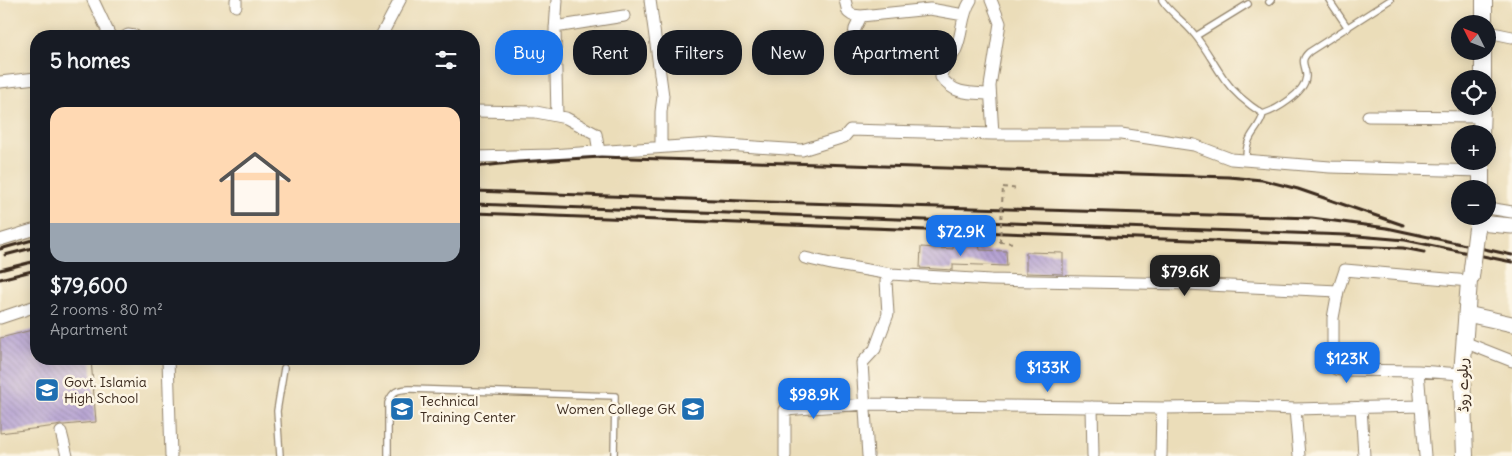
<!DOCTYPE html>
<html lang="en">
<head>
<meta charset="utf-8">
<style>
  body { margin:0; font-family:Delius,"Playpen Sans Arabic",sans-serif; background:#242831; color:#f1f3f6; height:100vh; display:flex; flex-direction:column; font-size:19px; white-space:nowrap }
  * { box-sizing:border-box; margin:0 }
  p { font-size:16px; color:#9ea1a6 }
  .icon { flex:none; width:28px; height:28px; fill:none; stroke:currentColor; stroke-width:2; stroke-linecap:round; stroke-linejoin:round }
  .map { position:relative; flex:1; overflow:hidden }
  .drawer { position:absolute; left:30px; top:30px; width:450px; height:335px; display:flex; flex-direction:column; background:#171b24; border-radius:20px; box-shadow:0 2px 12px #0003 }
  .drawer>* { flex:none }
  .guide { position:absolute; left:495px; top:30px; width:475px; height:45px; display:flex; gap:10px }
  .needle { width:32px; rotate:312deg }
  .buttons { position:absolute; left:1451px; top:15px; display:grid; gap:10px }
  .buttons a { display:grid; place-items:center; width:45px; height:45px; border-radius:50%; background:#171b24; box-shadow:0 2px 12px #0003; font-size:25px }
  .price { position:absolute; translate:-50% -42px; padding:0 11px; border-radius:10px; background:#1a73e8; color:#fff; font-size:16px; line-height:32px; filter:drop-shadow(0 1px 2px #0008) }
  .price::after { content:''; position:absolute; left:50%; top:30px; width:15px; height:11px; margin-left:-8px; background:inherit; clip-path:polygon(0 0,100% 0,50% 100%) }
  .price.current { background:#222; color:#fff }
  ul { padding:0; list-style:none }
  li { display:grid; align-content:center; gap:10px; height:265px; padding:0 20px }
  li+li { border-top:1px solid #363941 }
  li span { display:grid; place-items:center; height:155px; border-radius:15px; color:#555 }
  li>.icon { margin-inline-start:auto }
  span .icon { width:90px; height:90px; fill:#fffc; stroke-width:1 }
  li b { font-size:21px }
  h2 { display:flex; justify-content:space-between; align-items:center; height:60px; padding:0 20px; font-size:21px }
  .pill { padding:0 18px; border-radius:20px; background:#171b24; box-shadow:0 2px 12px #0003; font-size:18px; line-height:45px }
  .pill.current { background:#1a73e8; color:#fff }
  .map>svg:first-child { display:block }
  .building { fill:url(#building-back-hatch) }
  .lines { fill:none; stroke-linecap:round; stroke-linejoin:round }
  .service-casing { stroke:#93846c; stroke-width:8 }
  .minor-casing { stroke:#93846c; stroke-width:13 }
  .tertiary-casing { stroke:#93846c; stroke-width:17 }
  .secondary-casing { stroke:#93846c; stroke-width:18 }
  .path { stroke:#93846c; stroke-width:2; stroke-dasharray:4 4; stroke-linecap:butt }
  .service { stroke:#fff; stroke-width:5.5 }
  .minor { stroke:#fff; stroke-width:11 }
  .tertiary { stroke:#fff; stroke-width:15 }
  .secondary { stroke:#fff; stroke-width:16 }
  .rail { stroke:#3b2a1e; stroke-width:3 }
  .secondary-bridge-casing { stroke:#93846c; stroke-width:18; stroke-linecap:butt }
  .path-bridge { stroke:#93846c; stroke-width:2; stroke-dasharray:4 4; stroke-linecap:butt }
  .secondary-bridge { stroke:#fff; stroke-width:16 }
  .labels { text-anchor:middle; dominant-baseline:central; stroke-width:5; stroke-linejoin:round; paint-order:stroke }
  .poi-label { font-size:14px; fill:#3b2a1e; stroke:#fcf5e5; text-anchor:start }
  .street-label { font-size:14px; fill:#3b2a1e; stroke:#fcf5e5 }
</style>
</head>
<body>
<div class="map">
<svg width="1512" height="456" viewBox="0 0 1512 456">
  <defs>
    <pattern id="building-back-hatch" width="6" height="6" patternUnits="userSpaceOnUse" patternTransform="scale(1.25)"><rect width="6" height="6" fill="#b09cd2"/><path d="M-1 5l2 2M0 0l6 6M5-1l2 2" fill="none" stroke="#907faa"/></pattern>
  </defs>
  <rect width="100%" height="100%" fill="#fcf5e5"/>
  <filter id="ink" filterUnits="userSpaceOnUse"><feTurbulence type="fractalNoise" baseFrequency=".02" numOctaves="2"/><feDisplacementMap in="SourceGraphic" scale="10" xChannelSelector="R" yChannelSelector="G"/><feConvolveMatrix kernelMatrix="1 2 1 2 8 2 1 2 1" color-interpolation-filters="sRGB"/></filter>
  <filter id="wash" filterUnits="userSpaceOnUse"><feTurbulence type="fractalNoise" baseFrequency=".0096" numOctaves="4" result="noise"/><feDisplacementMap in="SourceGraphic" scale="20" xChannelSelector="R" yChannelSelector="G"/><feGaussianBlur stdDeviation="1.12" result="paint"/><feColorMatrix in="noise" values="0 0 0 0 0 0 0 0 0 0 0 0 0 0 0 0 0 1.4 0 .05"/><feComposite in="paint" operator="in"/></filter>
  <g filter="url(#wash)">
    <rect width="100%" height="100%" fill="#ebddb9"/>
    <g id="blocks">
      <path class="building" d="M953 242 979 243 980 250 1006 251 1007 266 953 264V270L920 268 921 247 953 249Z
        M1026 252 1063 253V274L1026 273Z
        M36 329V359H91L96 422 64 425H60L56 426 0 433V338Z"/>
    </g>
  </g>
  <g filter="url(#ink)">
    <use href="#blocks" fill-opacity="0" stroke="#93846c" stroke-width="1"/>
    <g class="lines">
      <defs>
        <path id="service" d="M1162 0C1170 13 1185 22 1194 34 1206 48 1214 65 1225 80 1234 93 1249 105 1263 114
          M1329 0 1348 28
          M1269 2 1271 0
          M1196 36 1248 4
          M1246 160C1246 155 1246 148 1248 143 1251 132 1261 126 1263 114 1276 110 1305 93 1306 77 1307 66 1298 62 1309 52L1390 0
          M280 456 277 411 284 368
          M388 456V403C393 390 397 390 410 389L615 396 614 456"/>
        <path id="minor" d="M93 0 110 36
          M236 0V6
          M557 0 555 30 557 116
          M650 0 663 96 661 112V147
          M845 0 848 12 852 15 861 16
          M971 0C961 15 963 33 956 49 952 60 942 65 941 77 954 95 970 93 990 94
          M991 0 1000 23 990 86 993 134
          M555 27 624 16
          M1488 32 1512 37
          M126 36 128 35 135 36
          M381 36 400 0
          M852 49 855 29 861 16 930 9 964 15
          M0 82 36 78
          M474 111 536 112 566 118 596 134 599 152
          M1368 116 1482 117
          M474 157 551 155 711 144 802 150 844 137 850 130 993 134H1121L1194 145 1231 159 1330 167 1482 171
          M1488 208 1512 212
          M0 240 36 229
          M805 258 831 264 891 274 886 281 888 314 875 349 862 363 868 456
          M891 274 991 280 1186 284 1338 291 1345 270 1469 281
          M1338 291 1333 318V362L1336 369 1342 370 1418 371 1462 374
          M0 318 36 306
          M1464 342 1512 361
          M168 359 171 456
          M1418 371 1425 456
          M1092 407 1093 456
          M1361 407 1364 456
          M1162 408 1243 407 1295 409 1421 406
          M1295 409 1299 456
          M61 432 67 456
          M785 456V410L865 404 1162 408 1161 456"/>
        <path id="tertiary" d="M1479 223 1512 226
          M1467 314 1512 324"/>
        <path id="secondary" d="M1484 24V0
          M1483 79V51
          M1481 134 1482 106
          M1481 189V161
          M1465 456 1462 374 1469 281 1471 277"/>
      </defs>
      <use href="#service" class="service-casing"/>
      <use href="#minor" class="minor-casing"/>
      <use href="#tertiary" class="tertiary-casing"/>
      <use href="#secondary" class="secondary-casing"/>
      <path class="path" d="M1003 187 1018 189
        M1000 242 1014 243"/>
      <use href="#service" class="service"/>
      <use href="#minor" class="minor"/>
      <use href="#tertiary" class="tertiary"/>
      <use href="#secondary" class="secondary"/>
      <path class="rail" d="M474 167 518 162 601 157 1229 177 1262 180 1298 189 1403 225
        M474 191 769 202 1312 218 1387 228 1512 255
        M474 204 1346 235 1405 240 1512 262
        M474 213 1403 248 1424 252
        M0 249 36 239
        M5 255 36 247
        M0 270 36 261
        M0 279 36 270"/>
      <defs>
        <path id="secondary-bridge" d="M1471 277 1477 228"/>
      </defs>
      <use href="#secondary-bridge" class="secondary-bridge-casing"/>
      <path class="path-bridge" d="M1000 242 1003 187"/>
      <use href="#secondary-bridge" class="secondary-bridge"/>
    </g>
  </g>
  <defs>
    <symbol id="school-square" viewBox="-11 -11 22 22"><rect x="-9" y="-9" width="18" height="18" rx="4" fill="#1f6fb2" stroke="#fcf5e5"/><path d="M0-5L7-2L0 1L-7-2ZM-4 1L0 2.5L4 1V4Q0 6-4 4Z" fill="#fff"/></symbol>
    <symbol id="university-square" viewBox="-11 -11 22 22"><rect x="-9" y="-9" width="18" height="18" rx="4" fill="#1f6fb2" stroke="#fcf5e5"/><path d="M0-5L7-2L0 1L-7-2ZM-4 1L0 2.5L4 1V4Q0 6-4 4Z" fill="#fff"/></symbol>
  </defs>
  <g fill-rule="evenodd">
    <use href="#school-square" x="33" y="376" width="28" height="28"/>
    <use href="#university-square" x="388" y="395" width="28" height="28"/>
    <use href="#university-square" x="679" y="395" width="28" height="28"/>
  </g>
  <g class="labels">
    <g class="poi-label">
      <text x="64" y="382">Govt. Islamia<tspan x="64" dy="16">High School</tspan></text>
      <text x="420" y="401">Technical<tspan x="420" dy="16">Training Center</tspan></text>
      <text x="676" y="409" text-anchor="end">Women College GK</text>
    </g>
    <g class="street-label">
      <text transform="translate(1463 385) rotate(-91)">ریلوے روڈ</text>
    </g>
  </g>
</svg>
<div class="buttons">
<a><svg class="needle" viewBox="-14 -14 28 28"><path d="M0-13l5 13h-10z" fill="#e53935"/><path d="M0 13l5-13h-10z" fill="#9ea1a6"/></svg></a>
<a><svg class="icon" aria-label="locate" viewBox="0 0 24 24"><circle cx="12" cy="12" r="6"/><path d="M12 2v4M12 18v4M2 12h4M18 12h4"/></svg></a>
<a>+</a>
<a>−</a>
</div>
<b class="price" style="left:961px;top:257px">$72.9K</b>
<b class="price current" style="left:1185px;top:297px">$79.6K</b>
<b class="price" style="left:1347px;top:384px">$123K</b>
<b class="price" style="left:1048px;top:393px">$133K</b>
<b class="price" style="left:814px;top:420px">$98.9K</b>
<div class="guide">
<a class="pill current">Buy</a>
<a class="pill">Rent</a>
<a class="pill">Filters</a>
<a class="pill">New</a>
<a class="pill">Apartment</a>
</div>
<section class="drawer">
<h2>5 homes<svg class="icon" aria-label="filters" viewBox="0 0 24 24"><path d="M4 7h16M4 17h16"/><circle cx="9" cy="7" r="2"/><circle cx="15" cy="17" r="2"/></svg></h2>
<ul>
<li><span style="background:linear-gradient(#ffd9b3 75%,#9aa5b1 0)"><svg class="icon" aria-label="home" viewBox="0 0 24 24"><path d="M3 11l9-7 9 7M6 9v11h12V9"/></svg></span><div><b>$79,600</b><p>2 rooms · 80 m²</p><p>Apartment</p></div></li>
</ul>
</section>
</div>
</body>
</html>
